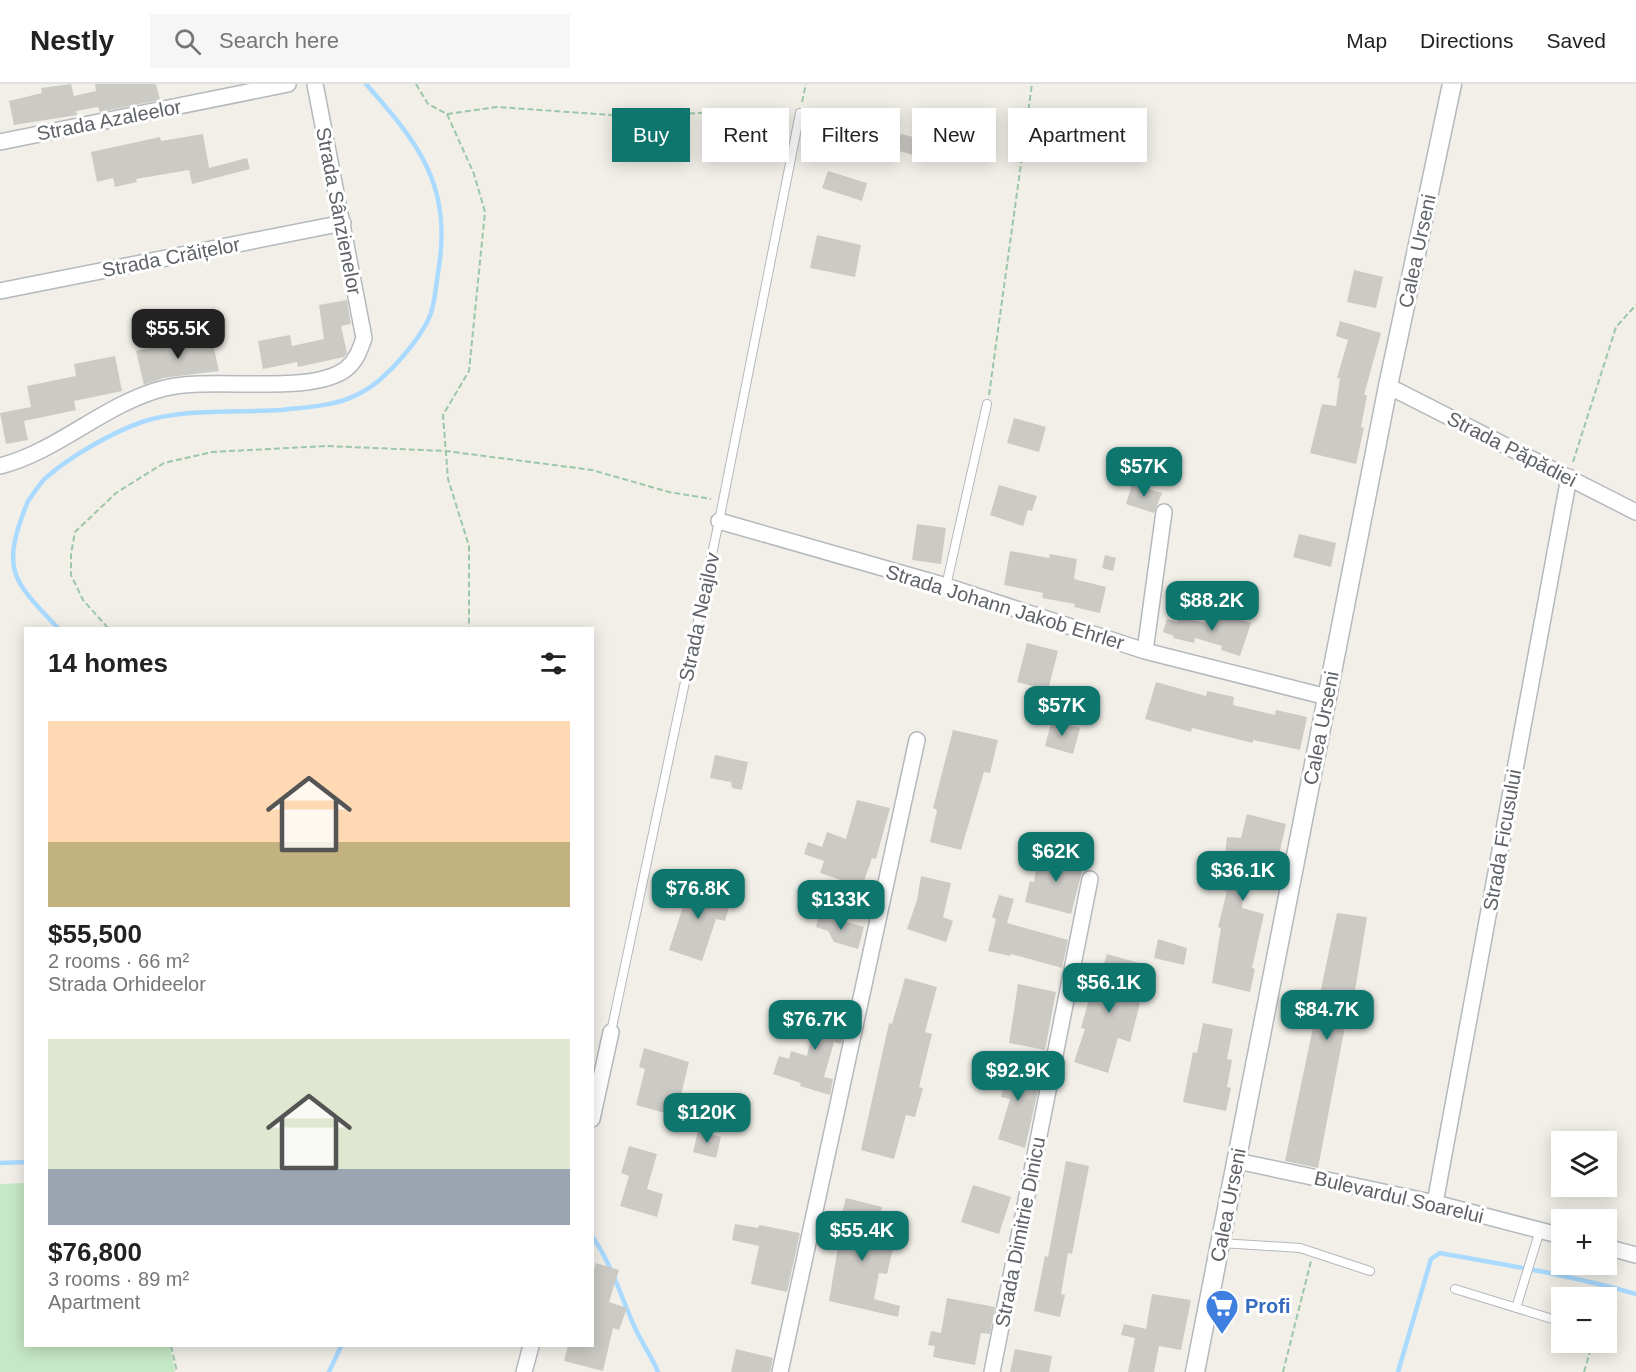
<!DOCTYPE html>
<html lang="en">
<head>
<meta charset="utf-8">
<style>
  body { margin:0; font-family:Arial,sans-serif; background:#f6f6f6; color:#222; height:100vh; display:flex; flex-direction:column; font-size:22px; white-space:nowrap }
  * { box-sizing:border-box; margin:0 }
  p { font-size:20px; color:#767676 }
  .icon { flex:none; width:33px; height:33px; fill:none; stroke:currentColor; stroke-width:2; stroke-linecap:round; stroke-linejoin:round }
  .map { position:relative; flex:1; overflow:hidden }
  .drawer { position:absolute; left:24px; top:543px; width:570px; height:720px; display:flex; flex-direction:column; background:#fff; border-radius:0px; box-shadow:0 3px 15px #0003 }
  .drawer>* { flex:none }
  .banner { position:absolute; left:612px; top:24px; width:570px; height:54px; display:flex; gap:12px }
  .tools { position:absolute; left:1551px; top:1047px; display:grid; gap:12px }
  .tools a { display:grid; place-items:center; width:66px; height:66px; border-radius:0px; background:#fff; box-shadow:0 3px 15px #0003; font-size:30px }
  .price { position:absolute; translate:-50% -51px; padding:0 14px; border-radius:12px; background:#0f766e; color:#fff; font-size:20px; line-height:39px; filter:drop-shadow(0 2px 3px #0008) }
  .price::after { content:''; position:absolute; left:50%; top:36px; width:18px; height:14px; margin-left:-9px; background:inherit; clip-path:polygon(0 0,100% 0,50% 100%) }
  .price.current { background:#222; color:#fff }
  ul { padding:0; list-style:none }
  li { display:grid; align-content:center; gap:12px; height:318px; padding:0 24px }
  li span { display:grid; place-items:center; height:186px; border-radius:0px; color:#555 }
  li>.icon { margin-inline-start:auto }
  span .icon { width:108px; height:108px; fill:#fffc; stroke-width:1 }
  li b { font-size:26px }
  h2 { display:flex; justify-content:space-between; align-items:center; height:72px; padding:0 24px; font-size:26px }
  .tag { padding:0 21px; border-radius:0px; background:#fff; box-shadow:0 3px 15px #0003; font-size:21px; line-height:54px }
  .tag.current { background:#0f766e; color:#fff }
  header { display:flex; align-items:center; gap:36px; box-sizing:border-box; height:84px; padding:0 30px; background:#fff; border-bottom:2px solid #e0e0e0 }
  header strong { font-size:28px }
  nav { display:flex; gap:33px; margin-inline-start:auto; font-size:21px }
  .search { width:420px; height:54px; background:#f6f6f6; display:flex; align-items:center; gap:15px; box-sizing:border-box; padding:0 21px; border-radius:0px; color:#767676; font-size:22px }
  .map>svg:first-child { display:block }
  .green { fill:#c5e8c5 }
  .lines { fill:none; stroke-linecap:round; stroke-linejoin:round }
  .stream { stroke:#aadaff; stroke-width:4.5 }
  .building { fill:#cccac5 }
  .service-casing { stroke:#b5b8bc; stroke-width:10 }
  .minor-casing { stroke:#b5b8bc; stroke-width:18 }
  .tertiary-casing { stroke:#b5b8bc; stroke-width:21 }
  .path { stroke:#9cc7a9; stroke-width:2; stroke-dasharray:6 3; stroke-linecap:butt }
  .service { stroke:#fff; stroke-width:8 }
  .minor { stroke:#fff; stroke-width:15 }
  .tertiary { stroke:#fff; stroke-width:18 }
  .labels { text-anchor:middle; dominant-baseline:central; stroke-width:6; stroke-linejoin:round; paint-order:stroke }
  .street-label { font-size:20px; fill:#5f6368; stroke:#fff }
  .shop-label { font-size:20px; font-weight:bold; fill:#366cbe; stroke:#fff; text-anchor:start }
</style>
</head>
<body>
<header>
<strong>Nestly</strong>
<div class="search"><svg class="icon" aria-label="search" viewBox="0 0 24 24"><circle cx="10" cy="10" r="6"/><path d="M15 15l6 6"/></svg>Search here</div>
<nav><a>Map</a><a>Directions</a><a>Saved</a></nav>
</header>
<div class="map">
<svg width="1636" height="1288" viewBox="0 0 1636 1288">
  <rect width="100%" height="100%" fill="#f1efe8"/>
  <path class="green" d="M25 1099 26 1262H170L175 1288H0V1100Z"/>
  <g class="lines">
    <path class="stream" d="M58 544C12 496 0 486 28 417 34 409 40 398 48 392 71 372 113 348 142 338 185 324 236 329 281 326 309 323 340 322 364 307 387 294 422 254 431 229 435 217 436 201 438 189 453 103 420 61 366 0
      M0 1079 26 1078
      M592 1152C613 1182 621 1214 636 1246 643 1261 652 1273 658 1288
      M329 1288 341 1262
      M1398 1288 1431 1175 1440 1169C1506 1181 1571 1191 1636 1210"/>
  </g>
  <path class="building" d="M71 0 74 12 96 7 95 0H156L160 16 100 28 98 23 76 27 77 31 14 41 9 17 42 9 41 4Z
    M838 38 869 44 863 77 831 71Z
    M203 50 209 84 247 74 250 85 192 100 189 86 136 95 137 98 115 103 113 94 97 98 91 68 160 53 161 57Z
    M901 50 917 54 913 71 896 66Z
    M828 87 867 99 862 117 822 104Z
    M817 151 861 161 855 193 810 184Z
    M1354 186 1383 193 1376 224 1347 218Z
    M347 216 351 240 341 242 347 269 344 273 298 283 297 278 263 285 258 257 290 251 292 262 324 255 319 221Z
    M1340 237 1381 249 1364 311H1367L1361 343 1364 344 1356 380 1310 369 1322 320 1336 322 1340 294H1337L1348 256 1336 252Z
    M211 251 219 287 163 294 144 301 136 267Z
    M115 272 122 307 74 317 76 326 24 337 28 356 6 360 0 329 31 323 27 302 76 292 74 280Z
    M1014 334 1046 343 1039 368 1007 359Z
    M1132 400 1162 409 1154 429 1126 420Z
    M999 401 1037 412 1032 427 1028 426 1023 442 990 431Z
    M917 440 946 444 941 480 912 476Z
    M1299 450 1336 459 1331 483 1293 473Z
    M1010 467 1049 474 1050 470 1077 475 1074 495 1106 503 1100 529 1074 523 1075 520 1042 514 1043 509 1004 501Z
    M1105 471 1116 474 1113 487 1102 484Z
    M1220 529 1251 539 1240 572 1221 566 1222 562 1195 554 1194 559 1173 554 1174 552 1163 548 1167 535 1177 538 1178 533 1216 541Z
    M1027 559 1058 567 1048 606 1017 598Z
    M1156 598 1206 612 1207 607 1234 613 1233 621 1275 631 1276 626 1307 633 1300 666 1253 656V659L1192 644 1191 648 1145 635Z
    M1052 636 1080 644 1073 670 1045 662Z
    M953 646 998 656 990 689 984 688 961 766 930 758 937 726 933 724Z
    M715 671 748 678 742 706 732 704 731 698 710 694Z
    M857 716 890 724 876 775 872 774 862 803 820 789 824 777 804 770 808 758 822 763 827 748 846 755Z
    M1247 730 1286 740 1277 780 1247 776 1242 824 1264 830 1252 884 1255 885 1250 908 1212 899 1221 844 1218 843 1227 807 1221 806 1227 753 1241 754Z
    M1057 769 1085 776 1071 830 1025 818 1030 797 1034 798 1038 773 1055 775Z
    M693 792 714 799 709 814 730 820 725 837 716 835 702 877 669 866Z
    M921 792 951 799 943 833 953 837 946 858 907 845 917 816Z
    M999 811 1014 815 1007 839 1068 856 1062 884 1011 870 1010 872 988 867 996 835 992 833Z
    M1337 829 1367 833 1356 901 1346 937 1318 1084 1285 1077Z
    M819 830 864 843 858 865 834 858 828 847 816 843Z
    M1158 855 1187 864 1184 881 1154 874Z
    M1107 870 1139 879 1129 916 1140 919 1130 958 1118 954 1108 989 1074 978 1085 945 1081 944 1092 905 1096 907Z
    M905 894 937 903 925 948 932 950 919 1003 923 1004 915 1033 906 1031 894 1075 861 1066 889 939 892 940Z
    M1018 900 1056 908 1045 966 1009 959Z
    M809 919 848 928 841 960 834 958 824 993 833 995 830 1011 800 1002 801 999 773 990 779 972 789 975 791 967 807 972 815 936 806 934Z
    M1203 939 1233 945 1227 975 1232 976 1227 1003 1231 1004 1226 1027 1183 1018 1193 968 1197 969Z
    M644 964 689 978 676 1032 636 1021 645 985 639 983Z
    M1000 978 1042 989 1025 1064 998 1055 1010 1015 1001 1013 1006 996 996 993Z
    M698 1047 721 1053 716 1074 693 1068Z
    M629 1062 657 1070 647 1105 663 1110 657 1133 620 1122 629 1092 621 1089Z
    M1066 1077 1089 1082 1072 1170 1068 1169 1061 1210 1065 1211 1060 1233 1034 1227 1045 1172 1048 1173Z
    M973 1101 1011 1113 999 1150 961 1138Z
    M846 1114 882 1123 874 1159 893 1164 887 1190 879 1189 874 1215 900 1222 898 1233 829 1217 839 1157 848 1159 855 1132 842 1129Z
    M735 1140 758 1144 759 1141 800 1149 787 1208 751 1200 759 1162 732 1156Z
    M596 1179 619 1186 609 1218 627 1224 619 1246 613 1244 603 1287 564 1277 568 1262H592V1191Z
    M1152 1210 1191 1216 1181 1266 1159 1262 1154 1288H1128L1135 1254 1121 1251 1124 1240 1146 1245Z
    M947 1214 995 1223 990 1250 981 1249 975 1281 933 1273 935 1262 928 1261 931 1247 941 1249Z
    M736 1265 773 1274 770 1288H731Z
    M1015 1265 1052 1272 1049 1288H1010Z"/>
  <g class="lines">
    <defs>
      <path id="service" d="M946 502 987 320
        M611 948 719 437 800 29
        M1221 1159 1300 1164 1370 1187
        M1455 1205 1562 1238
        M1516 1224 1540 1146"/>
      <path id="minor" d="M0 58 288 0
        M0 207 343 139
        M1388 302 1636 428
        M0 382C59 367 105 319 165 304 213 292 310 312 346 285 356 277 360 266 364 254L315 0
        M719 437 946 502 1145 567 1327 613
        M1145 567 1164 428
        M592 1035 611 948
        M1237 1077 1435 1119 1562 1152
        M1435 1119 1569 393
        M1606 1163 1636 1171
        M524 1288 531 1262
        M780 1288 917 656
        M992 1288 1090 795"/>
      <path id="tertiary" d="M1195 1288 1388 302 1452 0"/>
    </defs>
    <use href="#service" class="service-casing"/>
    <use href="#minor" class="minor-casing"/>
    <use href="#tertiary" class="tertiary-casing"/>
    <path class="path" d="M416 0 428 20 447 30 474 90 485 128 469 287 443 331 448 395 469 462V544
      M802 18 806 0
      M447 30 497 23 626 32 772 26 788 28
      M989 311 1032 0
      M1573 378 1616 243 1636 221
      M108 544 83 516 71 491V470L75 448 116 409 164 379 212 368 327 362 446 367 592 386 669 408 711 415
      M171 1262 177 1288
      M1283 1288 1311 1177
      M1584 1288 1593 1258"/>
    <use href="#service" class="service"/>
    <use href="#minor" class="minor"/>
    <use href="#tertiary" class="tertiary"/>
  </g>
  <defs>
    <symbol id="supermarket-pin" viewBox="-11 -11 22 30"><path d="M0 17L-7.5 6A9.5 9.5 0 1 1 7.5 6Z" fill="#3f7fe0" stroke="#fff"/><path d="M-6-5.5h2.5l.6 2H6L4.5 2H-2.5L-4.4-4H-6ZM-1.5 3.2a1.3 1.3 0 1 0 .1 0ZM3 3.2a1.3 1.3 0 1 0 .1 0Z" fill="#fff"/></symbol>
  </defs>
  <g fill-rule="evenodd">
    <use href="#supermarket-pin" x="1203" y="1203" width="38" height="52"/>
  </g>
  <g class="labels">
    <g class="street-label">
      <text transform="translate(109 36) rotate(-11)">Strada Azaleelor</text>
      <text transform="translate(339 127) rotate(79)">Strada Sânzienelor</text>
      <text transform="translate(1417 167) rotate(-78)">Calea Urseni</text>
      <text transform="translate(171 173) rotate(-11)">Strada Crăițelor</text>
      <text transform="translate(1512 365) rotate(27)">Strada Păpădiei</text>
      <text transform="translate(1005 523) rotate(17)">Strada Johann Jakob Ehrler</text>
      <text transform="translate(699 533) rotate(-78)">Strada Neajlov</text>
      <text transform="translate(1321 644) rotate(-79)">Calea Urseni</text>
      <text transform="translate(1502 756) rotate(-80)">Strada Ficusului</text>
      <text transform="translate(1399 1113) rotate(13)">Bulevardul Soarelui</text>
      <text transform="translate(1228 1121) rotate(-79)">Calea Urseni</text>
      <text transform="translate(1020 1148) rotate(-79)">Strada Dimitrie Dinicu</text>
    </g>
    <g class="shop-label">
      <text x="1245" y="1222">Profi</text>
    </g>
  </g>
</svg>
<div class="tools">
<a><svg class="icon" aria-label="layers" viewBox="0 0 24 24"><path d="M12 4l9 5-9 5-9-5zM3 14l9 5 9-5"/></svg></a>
<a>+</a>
<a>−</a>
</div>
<b class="price current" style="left:178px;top:276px">$55.5K</b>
<b class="price" style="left:1144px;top:414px">$57K</b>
<b class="price" style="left:1212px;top:548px">$88.2K</b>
<b class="price" style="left:1062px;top:653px">$57K</b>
<b class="price" style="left:1056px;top:799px">$62K</b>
<b class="price" style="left:1243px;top:818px">$36.1K</b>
<b class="price" style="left:698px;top:836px">$76.8K</b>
<b class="price" style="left:841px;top:847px">$133K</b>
<b class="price" style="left:1109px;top:930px">$56.1K</b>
<b class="price" style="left:1327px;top:957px">$84.7K</b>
<b class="price" style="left:815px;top:967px">$76.7K</b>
<b class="price" style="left:1018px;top:1018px">$92.9K</b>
<b class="price" style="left:707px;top:1060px">$120K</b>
<b class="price" style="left:862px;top:1178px">$55.4K</b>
<div class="banner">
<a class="tag current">Buy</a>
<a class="tag">Rent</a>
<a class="tag">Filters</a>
<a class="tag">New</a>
<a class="tag">Apartment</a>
</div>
<section class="drawer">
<h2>14 homes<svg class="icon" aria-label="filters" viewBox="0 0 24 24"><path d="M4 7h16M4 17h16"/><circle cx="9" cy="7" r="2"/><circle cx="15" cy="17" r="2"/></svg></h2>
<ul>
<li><span style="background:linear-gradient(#ffd9b3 65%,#c2b280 0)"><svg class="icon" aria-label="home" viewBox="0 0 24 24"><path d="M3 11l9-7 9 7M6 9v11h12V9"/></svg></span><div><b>$55,500</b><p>2 rooms · 66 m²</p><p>Strada Orhideelor</p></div></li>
<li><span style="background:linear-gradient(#dfe7d0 70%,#9aa5b1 0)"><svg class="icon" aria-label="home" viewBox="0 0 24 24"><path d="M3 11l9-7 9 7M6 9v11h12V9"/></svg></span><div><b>$76,800</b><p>3 rooms · 89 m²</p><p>Apartment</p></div></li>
</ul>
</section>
</div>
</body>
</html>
